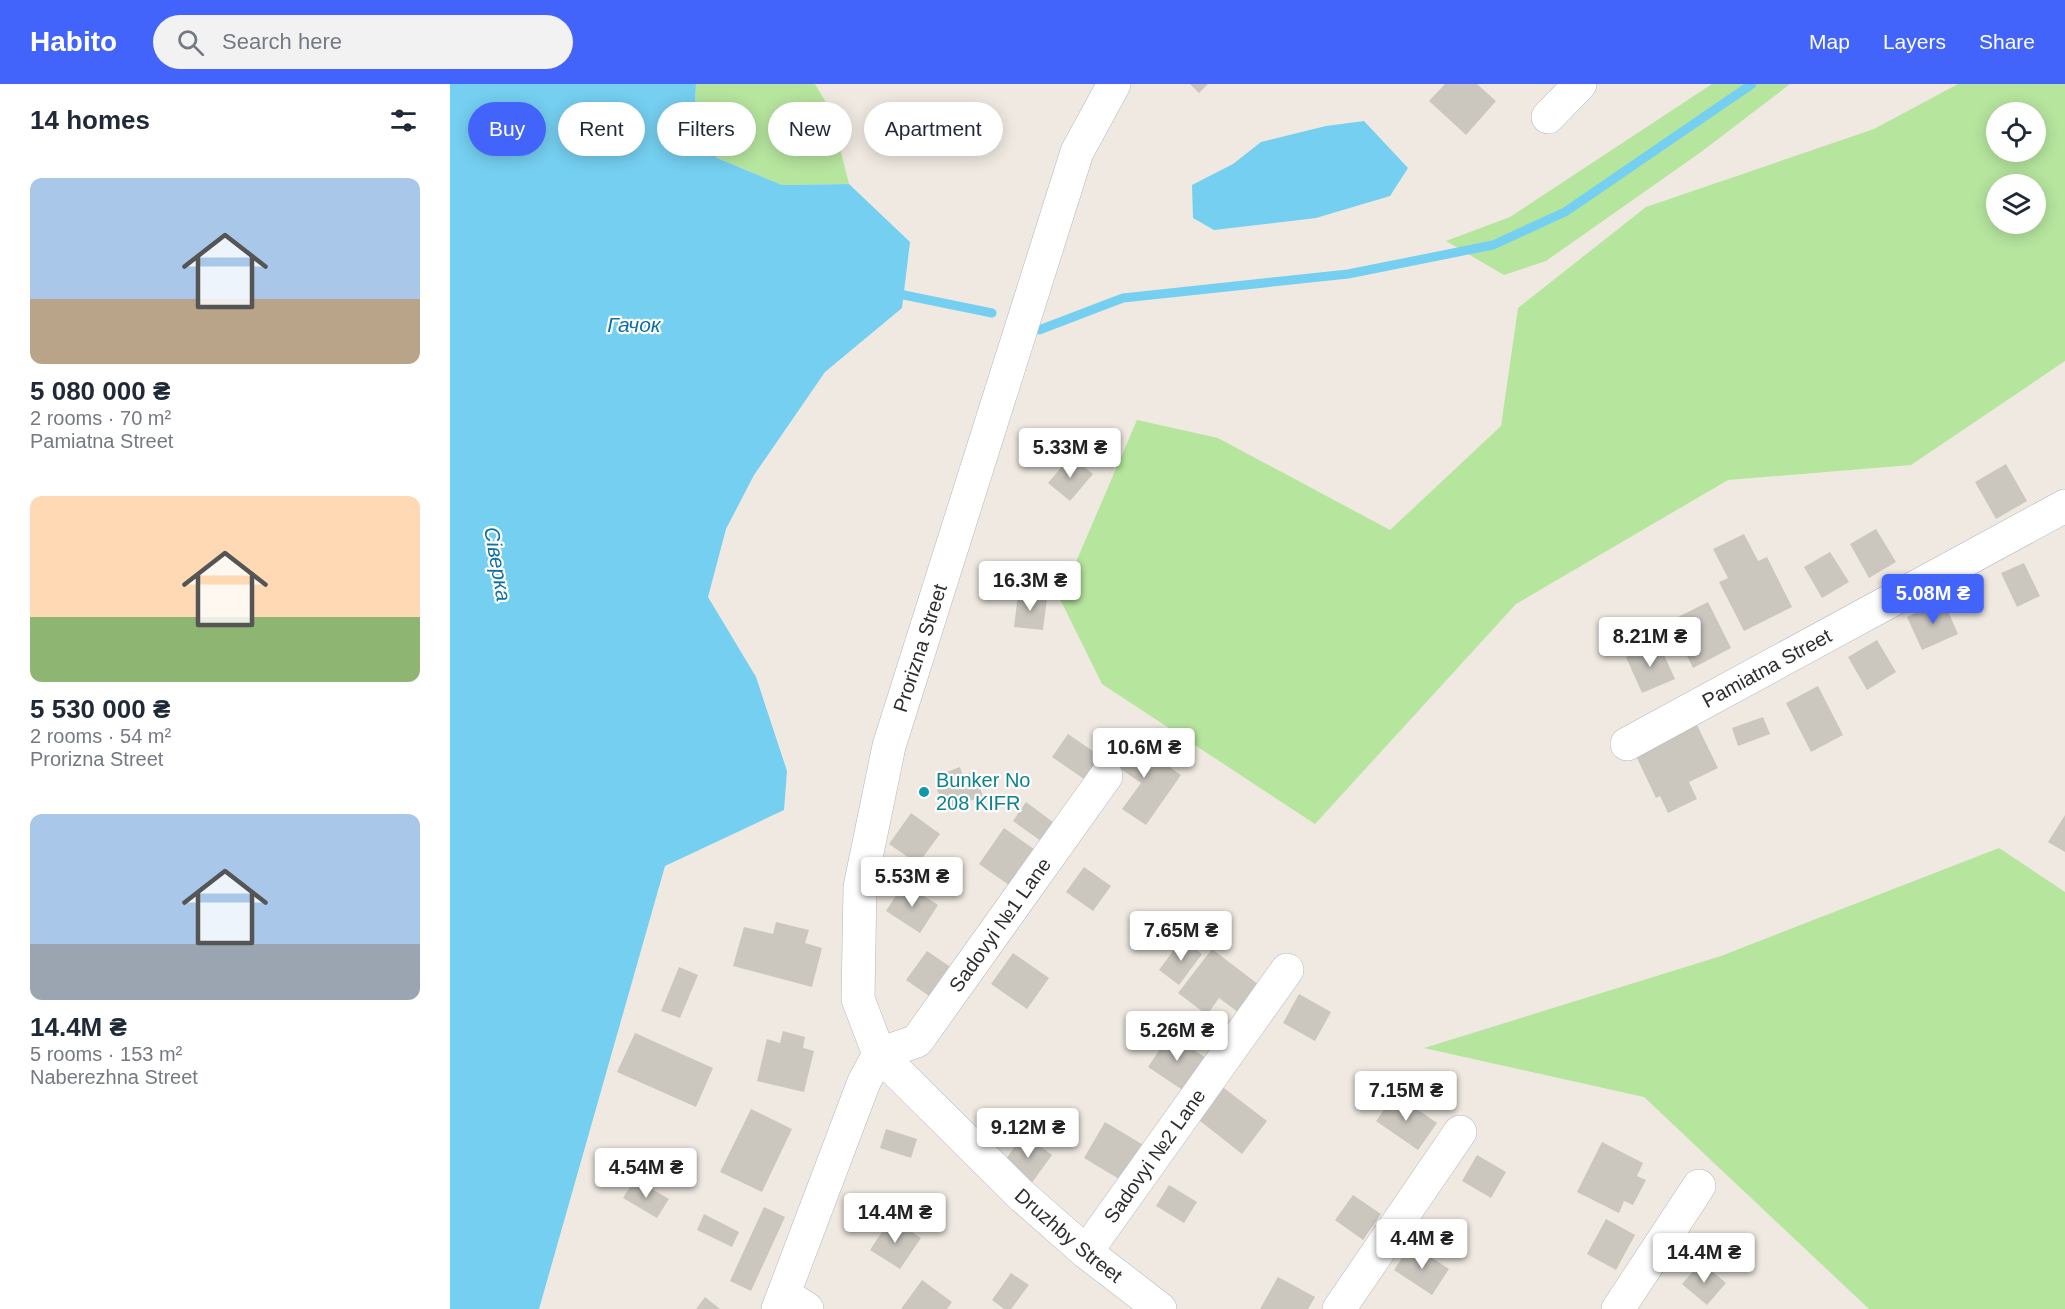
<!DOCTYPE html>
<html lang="en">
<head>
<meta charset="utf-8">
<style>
  body { margin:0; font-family:Arial,sans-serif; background:#f2f2f3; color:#1f2937; height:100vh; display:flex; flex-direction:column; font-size:22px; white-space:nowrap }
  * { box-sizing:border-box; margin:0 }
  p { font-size:20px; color:#747a83 }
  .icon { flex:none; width:33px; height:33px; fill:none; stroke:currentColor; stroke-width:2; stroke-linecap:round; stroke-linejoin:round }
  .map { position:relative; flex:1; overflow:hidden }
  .details { display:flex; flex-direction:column; background:#fff; width:450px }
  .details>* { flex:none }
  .banner { position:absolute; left:18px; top:18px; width:570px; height:54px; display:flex; gap:12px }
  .controls { position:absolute; left:1536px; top:18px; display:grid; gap:12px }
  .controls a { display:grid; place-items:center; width:60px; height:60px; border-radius:50%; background:#fff; box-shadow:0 3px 15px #0003; font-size:30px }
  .price { position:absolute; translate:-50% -51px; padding:0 14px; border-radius:6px; background:#fff; color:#222; font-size:20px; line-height:39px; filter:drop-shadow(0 2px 3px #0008) }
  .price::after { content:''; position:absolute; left:50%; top:36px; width:18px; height:14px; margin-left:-9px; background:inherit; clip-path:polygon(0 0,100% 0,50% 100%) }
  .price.selected { background:#4264fb; color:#fff }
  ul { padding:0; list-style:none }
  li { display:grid; align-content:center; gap:12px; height:318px; padding:0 30px }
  li span { display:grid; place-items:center; height:186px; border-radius:12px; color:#555 }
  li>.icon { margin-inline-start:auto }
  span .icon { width:108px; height:108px; fill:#fffc; stroke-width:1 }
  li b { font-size:26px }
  h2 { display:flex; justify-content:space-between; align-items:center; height:72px; padding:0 30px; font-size:26px }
  .tag { padding:0 21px; border-radius:27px; background:#fff; box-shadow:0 3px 15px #0003; font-size:21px; line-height:54px }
  .tag.selected { background:#4264fb; color:#fff }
  header { display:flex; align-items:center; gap:36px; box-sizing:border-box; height:84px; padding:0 30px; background:#4264fb; color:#fff }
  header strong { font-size:28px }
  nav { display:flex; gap:33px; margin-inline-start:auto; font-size:21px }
  .search { width:420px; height:54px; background:#f2f2f3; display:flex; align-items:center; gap:15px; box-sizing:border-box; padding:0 21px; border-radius:33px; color:#747a83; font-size:22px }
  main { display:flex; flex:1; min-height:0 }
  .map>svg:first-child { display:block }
  .green { fill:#b6e59e; fill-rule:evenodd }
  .water { fill:#75cff0 }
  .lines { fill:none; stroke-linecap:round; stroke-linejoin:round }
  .stream { stroke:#75cff0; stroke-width:9 }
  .building { fill:#cbc7bf }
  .street-casing { stroke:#b4b7c1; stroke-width:34 }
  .street { stroke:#fff; stroke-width:33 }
  .culture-dot { fill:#0f9aa8; stroke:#fff; stroke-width:2 }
  .labels { text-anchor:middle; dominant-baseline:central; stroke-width:4.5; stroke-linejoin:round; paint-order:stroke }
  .street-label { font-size:20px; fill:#2e2e2e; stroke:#fff }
  .culture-label { font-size:20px; fill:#0d838f; stroke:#fff; text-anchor:start }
  .water-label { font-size:21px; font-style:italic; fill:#0d6fa3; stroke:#fff }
</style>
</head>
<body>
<header>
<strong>Habito</strong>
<div class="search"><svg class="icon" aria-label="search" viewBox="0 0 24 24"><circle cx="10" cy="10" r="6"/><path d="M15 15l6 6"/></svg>Search here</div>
<nav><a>Map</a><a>Layers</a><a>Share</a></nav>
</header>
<main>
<section class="details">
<h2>14 homes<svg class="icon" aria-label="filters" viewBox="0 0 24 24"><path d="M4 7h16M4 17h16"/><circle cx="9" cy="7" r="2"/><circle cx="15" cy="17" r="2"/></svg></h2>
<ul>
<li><span style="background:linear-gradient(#a9c7e8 65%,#b9a48a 0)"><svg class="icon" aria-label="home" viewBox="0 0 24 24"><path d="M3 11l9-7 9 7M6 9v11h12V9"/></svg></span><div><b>5 080 000 ₴</b><p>2 rooms · 70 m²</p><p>Pamiatna Street</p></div></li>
<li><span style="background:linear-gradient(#ffd9b3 65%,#8fb573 0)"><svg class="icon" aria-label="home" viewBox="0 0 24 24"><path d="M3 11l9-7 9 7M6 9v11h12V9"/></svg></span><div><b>5 530 000 ₴</b><p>2 rooms · 54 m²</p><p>Prorizna Street</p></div></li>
<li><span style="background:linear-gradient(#a9c7e8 70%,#9aa5b1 0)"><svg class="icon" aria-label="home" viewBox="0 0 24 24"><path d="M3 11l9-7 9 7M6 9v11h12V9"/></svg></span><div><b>14.4M ₴</b><p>5 rooms · 153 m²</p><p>Naberezhna Street</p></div></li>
</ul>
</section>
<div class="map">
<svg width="1615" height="1225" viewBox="0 0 1615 1225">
  <rect width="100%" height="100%" fill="#efe9e1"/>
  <path class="green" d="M246 0H365L380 25 399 100 332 101 267 74 244 37Z
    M1262 0H1340L1251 68 1096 177 1054 191 996 157 1060 133Z
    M1508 0H1615V277L1461 381 1278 396 1066 520 865 740 652 600 610 515 687 336 768 354 940 446 1051 342 1068 224 1196 123 1424 45ZM1586 28V68H1546V28ZM1586 100V140H1546V100Z
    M1549 764 1615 808V1225H1419L1194 1013 974 964 1271 872Z"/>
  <path class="water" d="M0 0H246L244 37 267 74 332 101 399 100 460 158 452 224 375 288 304 391 276 445 258 513 306 593 337 687 334 726 215 782 89 1225H0Z
    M914 37 958 84 940 112 866 134 764 146 743 134 742 101 783 80 811 58 876 42Z"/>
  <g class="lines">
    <path class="stream" d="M444 209 542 229
      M589 246 673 214 898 190 1043 161 1115 128 1302 0"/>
  </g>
  <path class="building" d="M740 0H758L749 9Z
    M995 0H1027L1046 17 1016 51 979 17Z
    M621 372 643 390 620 417 598 399Z
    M1556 380 1577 417 1546 435 1525 398Z
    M1426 445 1446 478 1419 494 1400 460Z
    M1294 450 1308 477 1317 473 1342 523 1294 547 1269 498 1278 494 1263 465Z
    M1380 468 1399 498 1372 514 1354 483Z
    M1574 479 1590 512 1567 523 1551 489Z
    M568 510 597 514 593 546 564 543Z
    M1493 516 1508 550 1472 566 1457 533Z
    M1258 518 1281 564 1243 584 1220 537Z
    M1427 556 1446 588 1417 606 1398 573Z
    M1208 558 1225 595 1192 609 1176 573Z
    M1368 602 1393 651 1361 668 1336 619Z
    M1313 633 1320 650 1288 662 1282 644Z
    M1247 641 1268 684 1239 698 1247 715 1218 729 1210 712 1206 714 1185 670Z
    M618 650 650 672 634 695 602 673Z
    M675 652 731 691 696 741 672 725 691 699 658 676Z
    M510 683 513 692 523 688 533 712 495 726 486 703 490 701 486 692Z
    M576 718 611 744 598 762 563 737Z
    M461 729 490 750 468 780 439 760Z
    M1615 731V768L1598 758Z
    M554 744 591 770 566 806 529 780Z
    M634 783 661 802 643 827 616 808Z
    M454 799 488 821 470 849 436 827Z
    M326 838 359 846 355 859 372 864 362 903 283 882 294 843 323 850Z
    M732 855 752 870 729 901 709 886Z
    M762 865 813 904 793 932 769 914 757 931 728 909Z
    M477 867 502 884 482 914 456 896Z
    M563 869 599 894 577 925 541 900Z
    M229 883 248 891 230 934 211 927Z
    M849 910 881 928 865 957 833 939Z
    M333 947 355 953 353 964 364 967 354 1008 307 997 317 955 330 959Z
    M185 949 263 984 246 1023 167 988Z
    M720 950 756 974 734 1007 698 983Z
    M770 1001 817 1037 792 1070 745 1033Z
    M945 1010 987 1039 968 1066 926 1037Z
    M301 1025 342 1045 312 1108 270 1088Z
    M655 1038 700 1065 679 1101 634 1074Z
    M436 1045 467 1055 461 1074 430 1064Z
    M574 1050 602 1071 581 1100 553 1079Z
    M1152 1058 1193 1079 1187 1092 1196 1096 1183 1121 1174 1117 1169 1129 1127 1108Z
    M1027 1071 1056 1088 1041 1114 1012 1097Z
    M185 1095 219 1115 207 1134 173 1114Z
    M719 1101 747 1118 734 1139 706 1122Z
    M903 1111 931 1130 913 1156 885 1136Z
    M314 1123 335 1133 301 1207 280 1197Z
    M254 1130 289 1148 282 1163 247 1146Z
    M441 1134 471 1154 450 1185 420 1166Z
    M1156 1135 1185 1151 1166 1186 1137 1170Z
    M961 1160 999 1185 982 1211 944 1186Z
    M1251 1178 1276 1199 1257 1221 1232 1200Z
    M561 1189 579 1201 561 1225H554L542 1216Z
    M828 1193 865 1213 858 1225H810Z
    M472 1196 502 1218 497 1225H451Z
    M255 1213 270 1225H246Z"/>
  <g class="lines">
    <defs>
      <g id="street">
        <path id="s1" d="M664 0 627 68 439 662 410 803 408 915 429 970 571 1111 636 1168 710 1225"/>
        <path d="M1098 33 1130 0"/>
        <path id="s2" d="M1177 660 1615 422"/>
        <path id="s3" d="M429 970 467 957 656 692"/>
        <path id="s4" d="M636 1168 837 886"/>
        <path d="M334 1210 357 1225"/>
        <path d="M328 1225 414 998 429 970"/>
        <path d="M889 1225 1010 1048"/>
        <path d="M1168 1225 1249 1102"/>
      </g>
    </defs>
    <use href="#street" class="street-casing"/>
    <use href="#street" class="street"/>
  </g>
  <circle class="culture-dot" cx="474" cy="708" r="6"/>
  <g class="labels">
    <g class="street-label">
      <text transform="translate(470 564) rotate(-72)">Prorizna Street</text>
      <text stroke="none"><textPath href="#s2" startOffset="159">Pamiatna Street</textPath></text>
      <text stroke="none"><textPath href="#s3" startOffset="183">Sadovyi №1 Lane</textPath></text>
      <text stroke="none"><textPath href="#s4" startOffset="118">Sadovyi №2 Lane</textPath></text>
      <text stroke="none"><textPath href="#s1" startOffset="1278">Druzhby Street</textPath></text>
    </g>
    <g class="culture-label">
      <text x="486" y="696">Bunker No<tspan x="486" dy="23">208 KIFR</tspan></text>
    </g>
    <g class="water-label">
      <text x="184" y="240">Гачок</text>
      <text transform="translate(48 480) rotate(80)">Сіверка</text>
    </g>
  </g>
</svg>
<div class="controls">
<a><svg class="icon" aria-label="locate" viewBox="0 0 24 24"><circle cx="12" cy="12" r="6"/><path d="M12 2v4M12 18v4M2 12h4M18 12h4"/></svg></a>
<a><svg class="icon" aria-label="layers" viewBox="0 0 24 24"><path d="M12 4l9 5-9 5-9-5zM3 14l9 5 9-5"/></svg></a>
</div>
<b class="price" style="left:620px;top:395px">5.33M ₴</b>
<b class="price" style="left:580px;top:528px">16.3M ₴</b>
<b class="price selected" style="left:1483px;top:541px">5.08M ₴</b>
<b class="price" style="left:1200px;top:584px">8.21M ₴</b>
<b class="price" style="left:694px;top:695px">10.6M ₴</b>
<b class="price" style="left:462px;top:824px">5.53M ₴</b>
<b class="price" style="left:731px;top:878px">7.65M ₴</b>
<b class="price" style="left:727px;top:978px">5.26M ₴</b>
<b class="price" style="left:956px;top:1038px">7.15M ₴</b>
<b class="price" style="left:578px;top:1075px">9.12M ₴</b>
<b class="price" style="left:196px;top:1115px">4.54M ₴</b>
<b class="price" style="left:445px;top:1160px">14.4M ₴</b>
<b class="price" style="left:972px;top:1186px">4.4M ₴</b>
<b class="price" style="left:1254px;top:1200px">14.4M ₴</b>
<div class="banner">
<a class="tag selected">Buy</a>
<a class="tag">Rent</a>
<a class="tag">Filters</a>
<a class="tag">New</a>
<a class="tag">Apartment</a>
</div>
</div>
</main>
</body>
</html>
